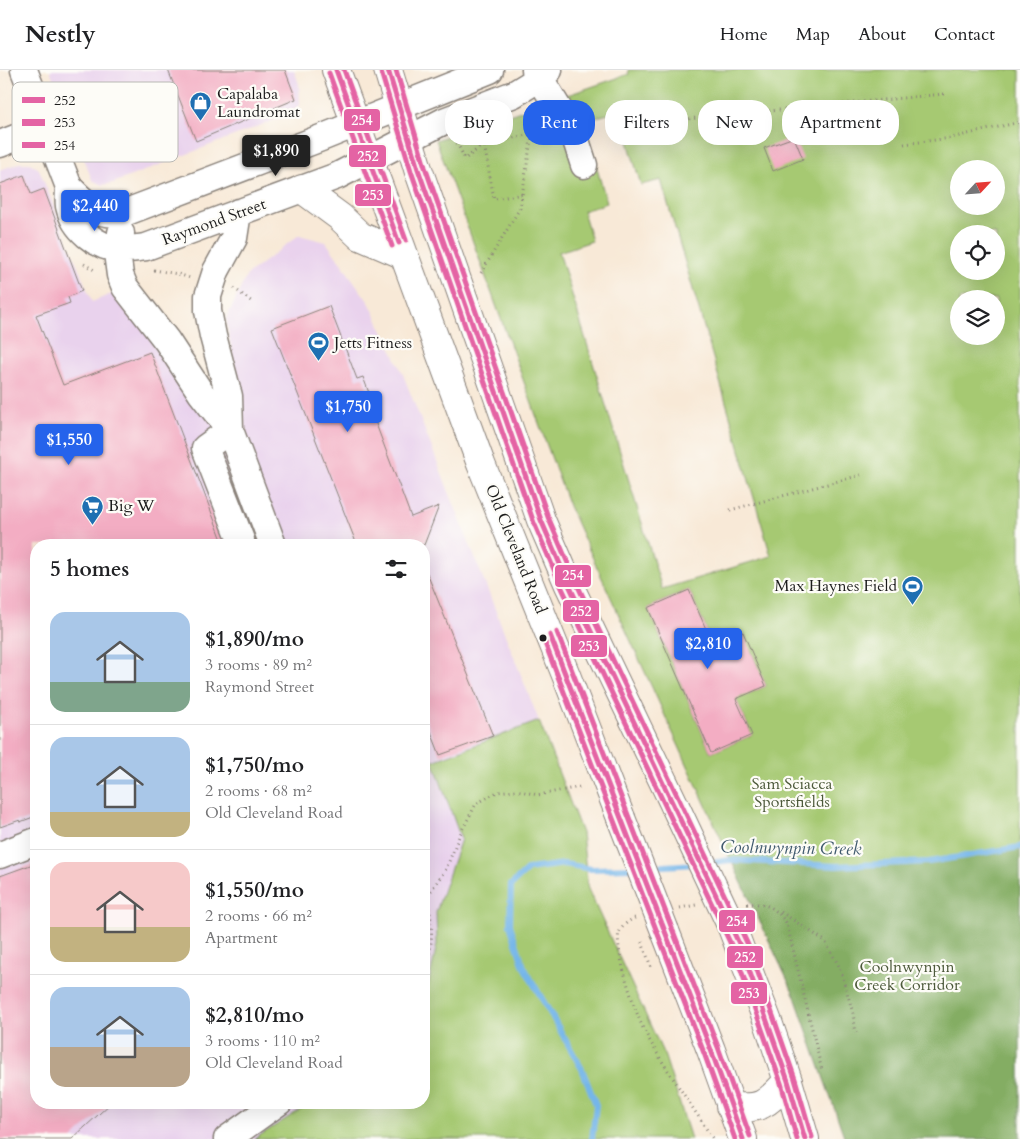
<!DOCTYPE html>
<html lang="en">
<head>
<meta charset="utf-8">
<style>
  body { margin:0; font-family:Cardo,serif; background:#f2f2f2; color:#202124; height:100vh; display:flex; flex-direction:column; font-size:19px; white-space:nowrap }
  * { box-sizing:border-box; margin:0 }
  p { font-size:16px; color:#757577 }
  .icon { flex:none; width:28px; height:28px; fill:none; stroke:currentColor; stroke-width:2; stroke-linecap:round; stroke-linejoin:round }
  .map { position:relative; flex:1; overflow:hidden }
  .side { position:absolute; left:30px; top:469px; width:400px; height:570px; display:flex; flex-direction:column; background:#fff; border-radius:20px; box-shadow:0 5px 20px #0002 }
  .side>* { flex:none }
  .top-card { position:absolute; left:445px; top:30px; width:475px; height:45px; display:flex; gap:10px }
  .needle { width:32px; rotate:64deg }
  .fabs { position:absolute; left:950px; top:90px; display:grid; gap:10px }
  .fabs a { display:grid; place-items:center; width:55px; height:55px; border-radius:50%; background:#fff; box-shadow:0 5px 20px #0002; font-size:25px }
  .price { position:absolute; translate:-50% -42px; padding:0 11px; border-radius:5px; background:#2563eb; color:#fff; font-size:16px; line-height:32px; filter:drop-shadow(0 1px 2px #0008) }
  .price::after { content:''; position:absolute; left:50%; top:30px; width:15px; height:11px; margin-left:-8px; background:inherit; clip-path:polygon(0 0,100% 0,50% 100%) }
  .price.active { background:#222; color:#fff }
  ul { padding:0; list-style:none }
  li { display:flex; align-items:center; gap:15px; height:125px; padding:0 20px }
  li+li { border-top:1px solid #e0e0e0 }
  li span { display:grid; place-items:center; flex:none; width:140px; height:100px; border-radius:15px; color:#555 }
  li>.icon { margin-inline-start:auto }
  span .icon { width:60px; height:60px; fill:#fffc; stroke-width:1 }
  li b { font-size:21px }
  h2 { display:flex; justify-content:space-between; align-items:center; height:60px; padding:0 20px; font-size:21px }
  .chip { padding:0 18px; border-radius:20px; background:#fff; box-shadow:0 5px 20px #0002; font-size:18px; line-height:45px }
  .chip.active { background:#2563eb; color:#fff }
  header { display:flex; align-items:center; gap:30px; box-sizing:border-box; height:70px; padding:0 25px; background:#fff; border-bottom:1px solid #e0e0e0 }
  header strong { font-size:24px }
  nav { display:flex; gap:28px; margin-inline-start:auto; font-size:18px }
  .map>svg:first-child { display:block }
  .built { fill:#e9d2ed }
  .green { fill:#a6c972; stroke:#617247; fill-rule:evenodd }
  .forest { fill:#84ad64; stroke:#506440 }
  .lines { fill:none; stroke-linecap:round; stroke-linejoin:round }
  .stream { stroke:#75b6e9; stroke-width:6 }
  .building { fill:#f3adc3 }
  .minor-casing { stroke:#8a827a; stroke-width:29 }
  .major-casing { stroke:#8a827a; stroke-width:30 }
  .path { stroke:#8a827a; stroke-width:3; stroke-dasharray:1 4; stroke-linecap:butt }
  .minor { stroke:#fff; stroke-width:26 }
  .major { stroke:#fff; stroke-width:28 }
  .major-bridge-casing { stroke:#8a827a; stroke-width:30; stroke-linecap:butt }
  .path-bridge { stroke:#8a827a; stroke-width:3; stroke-dasharray:1 4; stroke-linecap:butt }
  .major-bridge { stroke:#fff; stroke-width:28 }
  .bus-1-casing { stroke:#fdfcf7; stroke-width:9 }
  .bus-2-casing { stroke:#fdfcf7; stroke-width:9 }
  .bus-3-casing { stroke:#fdfcf7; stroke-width:9 }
  .bus-1 { stroke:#e463a4; stroke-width:5 }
  .bus-2 { stroke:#e463a4; stroke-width:5 }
  .bus-3 { stroke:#e463a4; stroke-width:5 }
  .bus-dot { fill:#1c1c1c; stroke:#fdfcf7; stroke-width:2 }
  .labels { text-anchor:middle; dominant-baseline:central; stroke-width:4.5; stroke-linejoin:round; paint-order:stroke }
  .poi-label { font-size:16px; fill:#1c1c1c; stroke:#fdfcf7; text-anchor:start }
  .street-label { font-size:16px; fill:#1c1c1c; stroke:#fdfcf7 }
  .park-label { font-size:16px; fill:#4c593a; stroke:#fdfcf7 }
  .water-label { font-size:18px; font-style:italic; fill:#405a6e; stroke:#fdfcf7 }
  .key { fill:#fdfcf7; stroke:#bab9b5; stroke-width:1 }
  .key-label { font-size:14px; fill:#1c1c1c }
  .line-badge { stroke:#fdfcf7; stroke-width:2 }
  .badge-label { font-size:14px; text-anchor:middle; font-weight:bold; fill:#fff }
</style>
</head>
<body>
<header>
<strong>Nestly</strong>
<nav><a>Home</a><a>Map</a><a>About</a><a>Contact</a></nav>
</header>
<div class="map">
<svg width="1020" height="1069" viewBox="0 0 1020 1069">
  <rect width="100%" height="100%" fill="#fdfcf7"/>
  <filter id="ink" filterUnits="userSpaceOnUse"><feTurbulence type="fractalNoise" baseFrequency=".02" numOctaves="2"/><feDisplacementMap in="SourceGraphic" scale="10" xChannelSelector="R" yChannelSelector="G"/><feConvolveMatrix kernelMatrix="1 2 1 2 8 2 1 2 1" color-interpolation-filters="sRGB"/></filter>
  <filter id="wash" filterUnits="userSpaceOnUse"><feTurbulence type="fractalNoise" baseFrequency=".0096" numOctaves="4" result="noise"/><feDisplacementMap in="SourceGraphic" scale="20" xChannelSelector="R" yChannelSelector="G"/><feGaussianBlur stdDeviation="1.12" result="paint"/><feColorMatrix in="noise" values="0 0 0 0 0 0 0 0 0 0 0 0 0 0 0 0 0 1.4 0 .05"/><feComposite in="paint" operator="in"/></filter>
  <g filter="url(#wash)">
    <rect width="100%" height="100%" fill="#f8e9d7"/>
    <path class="built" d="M50 0H294L299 14 300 35 287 45 113 113 102 115 92 110Z
      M19 93H30L39 99 92 232 114 223 249 379 226 249 247 205 299 165 326 172 370 234 402 302 539 651 434 691 461 769 436 842 437 874 424 935V475H36V1032L311 1033 254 1069H0V100Z"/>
    <path class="green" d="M628 0H1020V777L929 792 836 796 731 790 569 436 436 70 629 4ZM619 41 641 115 661 110 771 486 662 519 559 182 592 171 583 141 607 133 583 51ZM959 99H996V136H959ZM959 164H996V201H959ZM959 229H996V266H959ZM689 520 713 575 743 562 766 616 736 629 752 665 711 683 648 538Z
      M539 651 582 763 588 819 665 987 691 1069H254L311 1033 424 1032V935L437 874 436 842 461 769 433 691Z"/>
    <path class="forest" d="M1020 777V1069H845L794 924 731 790 836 796 929 792Z"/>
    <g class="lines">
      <path class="stream" d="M708 793 731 790 836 796 929 792 1020 777
        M648 797 696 794
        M592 1069 596 1035 582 999 524 897 510 855 511 815 528 799 565 794 591 799 633 798"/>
    </g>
    <g id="blocks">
      <path class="building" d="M168 0H285L296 29 196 71Z
        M794 67 803 89 773 101 764 78Z
        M24 105 31 124 44 119 82 221 68 227 70 233 36 245 63 315 150 282 224 475H36V746L20 752V750L0 757V114Z
        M329 236 357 309 363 307 374 336 370 338 411 447 439 436 424 475H357L272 258Z
        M424 496 493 666 440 685 424 644Z
        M689 520 713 575 743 562 766 616 736 629 752 665 711 683 648 538Z
        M36 793V1032H112L72 1069H0V806Z"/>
    </g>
  </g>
  <g filter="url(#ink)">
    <use href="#blocks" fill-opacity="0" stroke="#8a827a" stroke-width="1"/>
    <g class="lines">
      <defs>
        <path id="minor" d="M24 0 69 117C69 123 68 130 69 136 74 159 96 177 119 179 128 180 138 178 146 177L337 106 444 51 514 24 540 8 549 0
          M535 0 574 64 584 95
          M0 74 46 56
          M69 117C87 135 97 147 124 143L321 68 490 0
          M121 163 118 190 120 205 125 217 167 271 201 323 230 360 273 475
          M230 360 229 326 213 266 208 241V226L216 201 234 168 238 142
          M230 360 205 378 241 470
          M0 785 36 771
          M227 1069 279 1032"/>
        <path id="major" d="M336 0 481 394 566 605 621 748
          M388 0 418 99 541 450 569 515 675 736
          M302 119 340 147 360 166 404 185
          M731 855 768 952 788 1011 805 1069
          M665 861 711 980 743 1069
          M730 1036C762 1041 767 1033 788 1011"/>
      </defs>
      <use href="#minor" class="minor-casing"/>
      <use href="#major" class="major-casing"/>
      <path class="path" d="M616 62 636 54 944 24
        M457 73 465 89 484 74 494 129 523 124
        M484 74 532 64
        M904 74 951 68 1020 52
        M84 194 96 201
        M154 200 178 204 190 208
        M481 203 520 138 532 64H547
        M234 218 252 232
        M730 440 861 405
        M747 834C768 833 775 837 787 854L822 1001
        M680 838 696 835
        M781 842 825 871 840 898 853 943 856 963
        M635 848C629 850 621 857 619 863 614 878 637 948 645 962 665 999 691 1034 713 1069
        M424 908C431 877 436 859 426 828L446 799 460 764 476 734 497 722 516 720 538 725 580 717"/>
      <use href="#minor" class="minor"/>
      <use href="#major" class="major"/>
      <defs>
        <path id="major-bridge" d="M675 736 731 855
          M621 748 665 861"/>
      </defs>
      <use href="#major-bridge" class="major-bridge-casing"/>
      <path class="path-bridge" d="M642 872 651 897"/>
      <use href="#major-bridge" class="major-bridge"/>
      <defs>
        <path id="bus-1" d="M336 0 399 173
          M388 0 418 99 541 450 569 515 742 880 788 1011 805 1069
          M550 565 711 980 743 1069"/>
        <path id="bus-2" d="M381 2 411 101 534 453 562 518 735 883 781 1013 797 1069
          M329 3 392 176
          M543 568 704 983 735 1069"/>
        <path id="bus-3" d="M344 0 406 170
          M396 0 425 97 548 447 576 512 749 877 795 1009 812 1067
          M557 562 718 977 750 1066"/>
      </defs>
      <use href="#bus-1" class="bus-1-casing"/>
      <use href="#bus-2" class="bus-2-casing"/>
      <use href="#bus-3" class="bus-3-casing"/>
      <use href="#bus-1" class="bus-1"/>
      <use href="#bus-2" class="bus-2"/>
      <use href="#bus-3" class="bus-3"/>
    </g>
  </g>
  <defs>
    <symbol id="shop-pin" viewBox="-11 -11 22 30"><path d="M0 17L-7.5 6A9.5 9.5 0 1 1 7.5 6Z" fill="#1f6fb2" stroke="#fdfcf7"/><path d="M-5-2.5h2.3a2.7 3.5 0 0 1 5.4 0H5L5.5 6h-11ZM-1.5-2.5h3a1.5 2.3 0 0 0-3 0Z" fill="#fff"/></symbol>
    <symbol id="stadium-pin" viewBox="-11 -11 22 30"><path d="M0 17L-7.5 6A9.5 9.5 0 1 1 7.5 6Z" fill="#1f6fb2" stroke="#fdfcf7"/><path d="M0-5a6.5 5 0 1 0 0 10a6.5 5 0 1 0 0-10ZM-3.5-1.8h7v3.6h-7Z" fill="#fff"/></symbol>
    <symbol id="supermarket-pin" viewBox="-11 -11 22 30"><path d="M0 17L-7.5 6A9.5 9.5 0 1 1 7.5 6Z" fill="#1f6fb2" stroke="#fdfcf7"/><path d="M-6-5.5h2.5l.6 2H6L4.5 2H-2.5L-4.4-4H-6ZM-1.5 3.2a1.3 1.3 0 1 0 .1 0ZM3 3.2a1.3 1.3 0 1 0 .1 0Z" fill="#fff"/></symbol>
  </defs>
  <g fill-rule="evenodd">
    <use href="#shop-pin" x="188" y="20" width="25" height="34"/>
    <use href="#stadium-pin" x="306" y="260" width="25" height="34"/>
    <use href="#supermarket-pin" x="80" y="424" width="25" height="34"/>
    <use href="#stadium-pin" x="900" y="504" width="25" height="34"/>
  </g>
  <circle class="bus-dot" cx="543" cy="568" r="4.5"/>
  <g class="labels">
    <g class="poi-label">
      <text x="217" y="24">Capalaba<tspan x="217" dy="18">Laundromat</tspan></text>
      <text x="334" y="273">Jetts Fitness</text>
      <text x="108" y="436">Big W</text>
      <text x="897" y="516" text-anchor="end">Max Haynes Field</text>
    </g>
    <g class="street-label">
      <text transform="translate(214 152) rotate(-20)">Raymond Street</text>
      <text transform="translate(516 479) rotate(68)">Old Cleveland Road</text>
    </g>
    <g class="park-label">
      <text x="792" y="714">Sam Sciacca<tspan x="792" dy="18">Sportsfields</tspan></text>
      <text x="907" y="897">Coolnwynpin<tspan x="907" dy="18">Creek Corridor</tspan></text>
    </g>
    <g class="water-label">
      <text transform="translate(791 778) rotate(1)">Coolnwynpin Creek</text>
    </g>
  </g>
  <rect x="12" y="12" width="166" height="80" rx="8" class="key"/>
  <rect x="22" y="27" width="23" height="6" fill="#e463a4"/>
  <rect x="22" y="49" width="23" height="7" fill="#e463a4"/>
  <rect x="22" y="72" width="23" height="6" fill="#e463a4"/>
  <g class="key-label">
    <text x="54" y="35">252</text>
    <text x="54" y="57">253</text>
    <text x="54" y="80">254</text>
  </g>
  <g class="line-badge">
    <rect x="343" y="38" width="38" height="24" rx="5" fill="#e463a4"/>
    <rect x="348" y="74" width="39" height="24" rx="5" fill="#e463a4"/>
    <rect x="354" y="113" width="38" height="24" rx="5" fill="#e463a4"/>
    <rect x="554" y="494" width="38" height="24" rx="5" fill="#e463a4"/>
    <rect x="562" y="529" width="38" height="24" rx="5" fill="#e463a4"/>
    <rect x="570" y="564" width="38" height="24" rx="5" fill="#e463a4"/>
    <rect x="718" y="839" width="38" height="24" rx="5" fill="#e463a4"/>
    <rect x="726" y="875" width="38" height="24" rx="5" fill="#e463a4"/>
    <rect x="730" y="911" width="38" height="24" rx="5" fill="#e463a4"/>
  </g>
  <g class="badge-label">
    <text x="362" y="55">254</text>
    <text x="368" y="91">252</text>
    <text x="373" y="130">253</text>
    <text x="573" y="510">254</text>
    <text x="581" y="546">252</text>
    <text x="589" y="581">253</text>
    <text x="737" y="856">254</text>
    <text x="745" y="892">252</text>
    <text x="749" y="928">253</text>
  </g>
</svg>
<div class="fabs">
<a><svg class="needle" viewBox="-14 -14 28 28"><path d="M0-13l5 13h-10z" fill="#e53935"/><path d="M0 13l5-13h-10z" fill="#757577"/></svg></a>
<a><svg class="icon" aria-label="locate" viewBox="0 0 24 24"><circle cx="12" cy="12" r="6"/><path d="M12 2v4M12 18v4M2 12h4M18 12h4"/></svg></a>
<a><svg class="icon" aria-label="layers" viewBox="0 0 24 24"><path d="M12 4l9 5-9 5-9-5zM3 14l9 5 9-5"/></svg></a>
</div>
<b class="price active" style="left:276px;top:107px">$1,890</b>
<b class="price" style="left:95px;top:162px">$2,440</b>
<b class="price" style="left:348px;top:363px">$1,750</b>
<b class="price" style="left:69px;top:396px">$1,550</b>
<b class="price" style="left:708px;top:600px">$2,810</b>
<div class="top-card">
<a class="chip">Buy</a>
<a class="chip active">Rent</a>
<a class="chip">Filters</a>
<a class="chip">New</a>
<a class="chip">Apartment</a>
</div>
<section class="side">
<h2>5 homes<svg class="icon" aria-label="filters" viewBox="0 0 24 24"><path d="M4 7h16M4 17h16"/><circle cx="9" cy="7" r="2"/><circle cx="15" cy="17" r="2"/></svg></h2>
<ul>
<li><span style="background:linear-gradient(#a9c7e8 70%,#7fa58c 0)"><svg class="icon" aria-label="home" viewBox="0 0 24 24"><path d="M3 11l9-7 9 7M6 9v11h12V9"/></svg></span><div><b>$1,890/mo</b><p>3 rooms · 89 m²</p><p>Raymond Street</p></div></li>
<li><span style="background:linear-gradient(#a9c7e8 75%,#c2b280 0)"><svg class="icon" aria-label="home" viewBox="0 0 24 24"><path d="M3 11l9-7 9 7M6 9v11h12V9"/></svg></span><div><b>$1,750/mo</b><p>2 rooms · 68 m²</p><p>Old Cleveland Road</p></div></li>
<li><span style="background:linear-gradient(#f6c9c9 65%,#c2b280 0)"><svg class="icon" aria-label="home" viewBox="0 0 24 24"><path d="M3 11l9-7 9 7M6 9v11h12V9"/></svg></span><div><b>$1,550/mo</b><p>2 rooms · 66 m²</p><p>Apartment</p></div></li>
<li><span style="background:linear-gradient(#a9c7e8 60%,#b9a48a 0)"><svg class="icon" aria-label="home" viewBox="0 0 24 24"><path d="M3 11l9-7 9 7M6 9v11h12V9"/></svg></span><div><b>$2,810/mo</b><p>3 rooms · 110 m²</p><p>Old Cleveland Road</p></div></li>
</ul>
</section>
</div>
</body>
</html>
